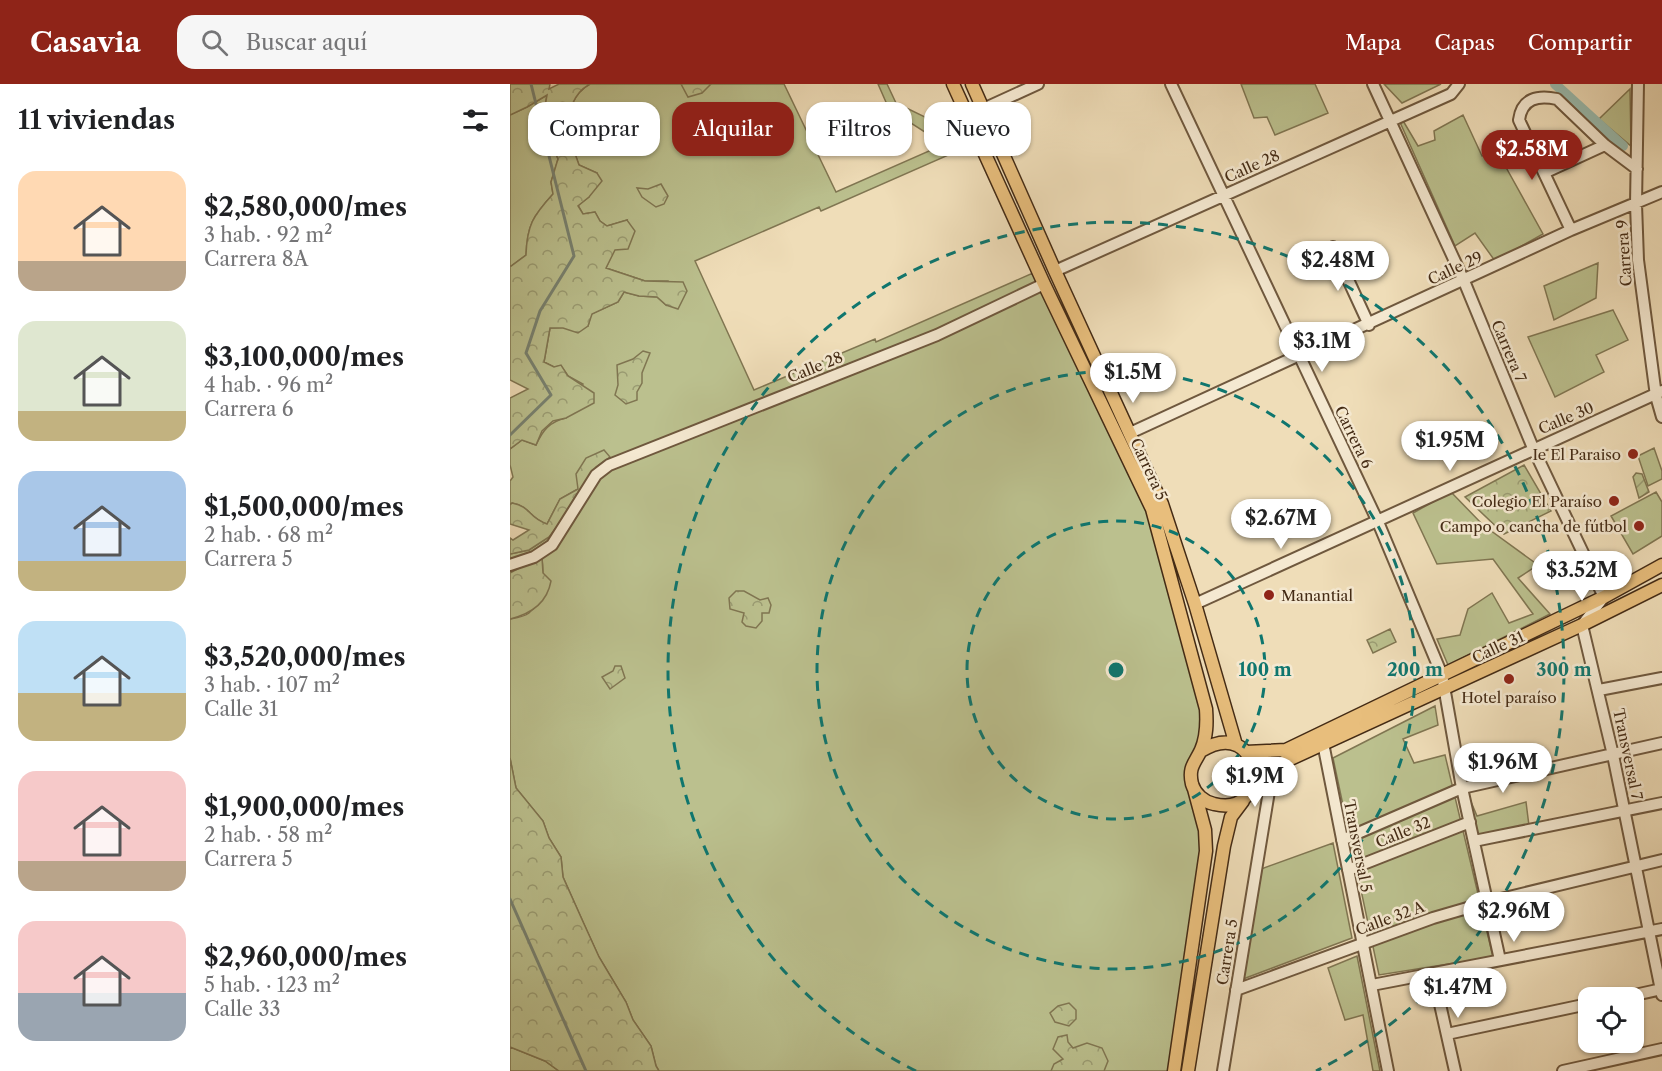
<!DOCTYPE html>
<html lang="es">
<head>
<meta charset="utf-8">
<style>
  body { margin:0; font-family:"Libre Caslon Text",serif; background:#f6f6f6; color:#202124; height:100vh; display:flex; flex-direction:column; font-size:22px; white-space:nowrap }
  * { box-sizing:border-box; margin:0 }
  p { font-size:20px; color:#757577 }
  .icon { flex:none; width:33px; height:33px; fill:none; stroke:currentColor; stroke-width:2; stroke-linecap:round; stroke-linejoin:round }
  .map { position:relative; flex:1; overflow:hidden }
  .panel { display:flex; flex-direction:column; background:#fff; width:510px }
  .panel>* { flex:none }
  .hud { position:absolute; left:18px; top:18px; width:570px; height:54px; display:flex; gap:12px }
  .buttons { position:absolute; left:1068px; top:903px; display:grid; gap:12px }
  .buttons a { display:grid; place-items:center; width:66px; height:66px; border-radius:12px; background:#fff; box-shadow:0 2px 4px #0004; font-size:30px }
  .price { position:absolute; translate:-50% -51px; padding:0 14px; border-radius:21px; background:#fff; color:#222; font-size:20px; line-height:39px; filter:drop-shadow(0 2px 3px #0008) }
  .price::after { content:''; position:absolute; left:50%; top:36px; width:18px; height:14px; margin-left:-9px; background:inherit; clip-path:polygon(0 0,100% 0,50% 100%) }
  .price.current { background:#8f2418; color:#fff }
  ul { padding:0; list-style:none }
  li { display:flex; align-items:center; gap:18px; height:150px; padding:0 18px }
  li span { display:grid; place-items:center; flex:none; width:168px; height:120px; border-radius:18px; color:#555 }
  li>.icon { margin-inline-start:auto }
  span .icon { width:72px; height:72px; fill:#fffc; stroke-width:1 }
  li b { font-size:26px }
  h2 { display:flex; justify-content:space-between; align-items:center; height:72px; padding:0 18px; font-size:26px }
  .tag { padding:0 21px; border-radius:18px; background:#fff; box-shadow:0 2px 4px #0004; font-size:21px; line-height:54px }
  .tag.current { background:#8f2418; color:#fff }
  header { display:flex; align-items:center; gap:36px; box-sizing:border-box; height:84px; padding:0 30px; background:#8f2418; color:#fff }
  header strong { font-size:28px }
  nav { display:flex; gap:33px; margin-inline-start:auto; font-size:21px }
  .search { width:420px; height:54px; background:#f6f6f6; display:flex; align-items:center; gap:15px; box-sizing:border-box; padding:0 21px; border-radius:18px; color:#757577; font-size:22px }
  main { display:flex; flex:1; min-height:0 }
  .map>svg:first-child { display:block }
  .grass { fill:#bbc08e; stroke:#807652; stroke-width:1.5 }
  .forest { fill:url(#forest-crowns); stroke:#807652; stroke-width:1.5 }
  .garden { fill:url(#garden-furrows); stroke:#807652; stroke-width:1.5 }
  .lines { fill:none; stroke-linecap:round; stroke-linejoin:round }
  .stream { stroke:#788271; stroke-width:3 }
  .canal { stroke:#9abcaf; stroke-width:10 }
  .minor-casing { stroke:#6f583e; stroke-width:14 }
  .major-casing { stroke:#442b15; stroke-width:15 }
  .minor { stroke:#f5e9d1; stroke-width:10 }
  .major { stroke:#e8be7c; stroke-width:12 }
  .ring { fill:none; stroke:#0f766e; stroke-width:3; stroke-dasharray:10 8 }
  .poi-dot { fill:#8f2418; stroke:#f5e9d1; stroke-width:2 }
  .labels { text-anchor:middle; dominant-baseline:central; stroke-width:5; stroke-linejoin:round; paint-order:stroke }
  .street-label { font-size:15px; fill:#442b15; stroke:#f5e9d1 }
  .poi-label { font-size:15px; fill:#442b15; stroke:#f5e9d1; text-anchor:end }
  .centre { fill:#0f766e; stroke:#f5e9d1; stroke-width:3 }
  .ring-label { font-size:18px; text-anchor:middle; font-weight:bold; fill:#0f766e; stroke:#f5e9d1; stroke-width:5; stroke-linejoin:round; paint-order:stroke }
</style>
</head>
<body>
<header>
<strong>Casavia</strong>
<div class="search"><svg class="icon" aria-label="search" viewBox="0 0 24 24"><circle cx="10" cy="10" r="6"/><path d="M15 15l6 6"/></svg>Buscar aquí</div>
<nav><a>Mapa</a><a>Capas</a><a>Compartir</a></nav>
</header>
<main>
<section class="panel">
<h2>11 viviendas<svg class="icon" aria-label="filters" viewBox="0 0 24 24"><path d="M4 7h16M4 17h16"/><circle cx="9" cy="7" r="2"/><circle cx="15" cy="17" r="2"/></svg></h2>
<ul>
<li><span style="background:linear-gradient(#ffd9b3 75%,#b9a48a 0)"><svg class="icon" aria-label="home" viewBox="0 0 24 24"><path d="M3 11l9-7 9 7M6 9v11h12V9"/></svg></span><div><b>$2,580,000/mes</b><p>3 hab. · 92 m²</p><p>Carrera 8A</p></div></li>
<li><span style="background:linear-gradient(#dfe7d0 75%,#c2b280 0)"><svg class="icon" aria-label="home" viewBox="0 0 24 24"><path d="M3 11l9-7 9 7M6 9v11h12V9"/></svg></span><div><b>$3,100,000/mes</b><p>4 hab. · 96 m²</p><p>Carrera 6</p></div></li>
<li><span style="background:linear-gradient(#a9c7e8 75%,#c2b280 0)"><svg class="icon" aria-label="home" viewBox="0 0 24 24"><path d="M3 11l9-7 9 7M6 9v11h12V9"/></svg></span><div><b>$1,500,000/mes</b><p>2 hab. · 68 m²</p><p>Carrera 5</p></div></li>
<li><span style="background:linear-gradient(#bfe0f5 60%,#c2b280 0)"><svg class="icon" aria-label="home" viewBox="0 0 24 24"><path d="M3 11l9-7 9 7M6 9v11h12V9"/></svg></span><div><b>$3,520,000/mes</b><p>3 hab. · 107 m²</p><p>Calle 31</p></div></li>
<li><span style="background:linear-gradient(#f6c9c9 75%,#b9a48a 0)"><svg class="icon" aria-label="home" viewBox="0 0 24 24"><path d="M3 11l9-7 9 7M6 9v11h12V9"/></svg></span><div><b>$1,900,000/mes</b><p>2 hab. · 58 m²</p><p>Carrera 5</p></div></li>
<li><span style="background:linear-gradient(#f6c9c9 60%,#9aa5b1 0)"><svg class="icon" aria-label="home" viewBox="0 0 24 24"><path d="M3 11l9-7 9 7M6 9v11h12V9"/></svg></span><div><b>$2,960,000/mes</b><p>5 hab. · 123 m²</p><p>Calle 33</p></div></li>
</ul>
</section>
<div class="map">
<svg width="1152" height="987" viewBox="0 0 1152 987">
  <defs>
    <pattern id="forest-crowns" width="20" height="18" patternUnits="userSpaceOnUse" patternTransform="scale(1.5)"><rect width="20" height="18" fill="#bbc08e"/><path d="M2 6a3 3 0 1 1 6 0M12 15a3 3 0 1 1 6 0" fill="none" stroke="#9a9c73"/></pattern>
    <pattern id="garden-furrows" width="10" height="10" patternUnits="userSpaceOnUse" patternTransform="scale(1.5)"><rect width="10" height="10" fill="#bbc08e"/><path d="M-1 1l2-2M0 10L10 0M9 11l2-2" fill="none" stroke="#9a9c73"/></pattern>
  </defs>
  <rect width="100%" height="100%" fill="#efddb8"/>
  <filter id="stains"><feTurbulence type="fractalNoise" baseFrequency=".00333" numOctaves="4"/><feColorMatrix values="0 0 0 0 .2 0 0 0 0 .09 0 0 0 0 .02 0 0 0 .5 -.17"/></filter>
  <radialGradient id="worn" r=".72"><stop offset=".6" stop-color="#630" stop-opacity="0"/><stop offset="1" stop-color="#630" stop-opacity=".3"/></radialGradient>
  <path class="grass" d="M80 0H274L326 108 426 64 415 48 379 25 368 0H377L386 19 454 52 459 62 311 127 309 123 185 177 244 306 365 255 366 258 523 189 639 428 693 625 688 665 681 674 691 747V766L659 987H149L146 982 141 962 123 936 116 918 89 873 74 840 53 793 51 773 39 754 33 737 6 704 0 674V535C6 534 14 533 19 529 33 519 34 490 32 474L20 478 0 489V470L19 466 39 453 62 423 94 367 68 405 50 415 37 440C18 434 22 423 2 419L0 421V397L3 393 0 381V365L12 356 26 361C33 346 39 338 56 334L73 300 58 292 51 282 44 283 34 278 40 244 78 242 81 230 108 218 114 208 129 212 147 213 156 221 158 197H135L96 184 117 136 97 142 90 137 85 128 73 130 68 121 79 113 87 89 69 81 64 67 65 58 74 52 56 47C58 28 63 9 80 0Z
    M731 0H805L818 29 765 51 757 33 744 34Z
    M874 0H931L892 19Z
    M1120 5 1121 62 1089 35Z
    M37 11 34 27 43 46V62L48 75 41 98 43 110C23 132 17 141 16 171L0 183V31L17 23Z
    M953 31 972 72 988 69 1033 150 985 177 965 149 945 162 889 36 892 35 908 62 925 56 924 47Z
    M1088 179 1086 214 1044 236 1034 202Z
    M1103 226 1118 256 1086 271 1094 288 1045 313 1018 253Z
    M1144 364 1152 387V395L1138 402 1128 372Z
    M941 408 973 441 1028 481 1008 494 1040 530 938 581 927 555 950 551 958 525 982 509 999 539 1023 530 983 475 927 480 903 429Z
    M1146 408 1152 418V452L1123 470 1101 432Z
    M925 622 928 641 893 655 904 679 935 671 983 873 869 891 823 674Z
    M956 706 967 732 1016 718 1019 742 967 751Z
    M823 759 842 854 733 895 751 785Z
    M847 872 870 987H863L853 931 835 936 818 884Z
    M0 963 35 977 49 987H0Z"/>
  <path class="forest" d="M0 0H40L39 5 49 0H80C63 9 58 28 56 47L75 52 65 58 64 67 69 81 87 89 92 97 79 113 68 122 73 130 85 128 90 137 97 142 117 136 125 147 118 165 105 166 96 184 135 197 173 198 177 207 168 225 156 221 147 213 129 212 114 208 108 218 82 230 78 242 68 249 53 244H40L34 278 44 283 51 281 58 292 84 309V319L56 334 43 337 32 347 26 361 12 356 0 365V314L18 305 0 296V183L16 171C17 141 23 132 43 110L41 98 48 75 43 62V46C33 34 34 27 37 11L17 23 0 31Z
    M171 0H201L192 9 178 13Z
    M151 100 158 112 154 120 146 123 132 113 127 104 138 105Z
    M133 267 140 269 132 289V299L127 308V316L116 320 105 311 108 301 107 281 123 275Z
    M94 366 100 373 86 383 62 423 39 453 19 466 0 470V454L3 456 19 446 0 440V421L2 419C22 423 18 434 37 440L50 415 68 405 66 390 76 374Z
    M1014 381 1041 427 994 450 955 413Z
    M32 474 33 489 41 497C37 519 21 530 0 535V489L20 478Z
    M226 507H234L250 516 258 514 261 521 259 529H252V537L246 544 236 542 232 538 234 529 220 525 219 514Z
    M880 545 886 558 863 569 857 556Z
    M105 582H111L115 594 100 605 92 593 103 587Z
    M0 674 6 704 33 737 39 754 51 773 53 793 74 840 89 873 116 918 123 936 141 962 146 982 149 987H49L35 977 0 963Z
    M559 919 566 926V935L559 942 545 938 540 929 548 922Z
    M557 951 558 958 563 964 577 959 592 964 598 977 594 987H541L544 980 553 975 543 965 548 953Z"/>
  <path class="garden" d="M1126 389 1132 390 1139 408 1129 414 1123 393Z"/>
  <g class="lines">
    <path class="stream" d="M0 351 41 311 16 269 30 227 64 172 21 0
      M0 815 76 987"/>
    <path class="canal" d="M1045 0 1113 62"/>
    <defs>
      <path id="minor" d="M661 0 868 438 932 591 952 704 990 876
        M863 0 954 197 1023 364 1094 513 1072 541 1103 671 1152 911
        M1128 0 1126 120 1128 176 1146 312 1152 333
        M473 25 528 0
        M1034 89 1095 61
        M1061 146 1009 36C1012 14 1028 11 1047 15L1095 61 1127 85
        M823 163 859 241
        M545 187 941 10 949 0
        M620 349 1061 146 1152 108
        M0 481 24 473 42 461 86 391 99 381 427 251 534 200
        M685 520 1152 307
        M1089 606 1152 594
        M812 654 878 987
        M832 756 952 704 1152 659
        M964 757 1152 719
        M838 786 960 738
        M923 889 945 987
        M862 901 1152 845
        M726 906 923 834 978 818 1152 776
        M1111 914 1152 905
        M937 950 1078 920
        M713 987 763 683
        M1053 987 1152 965"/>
      <path id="major" d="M443 0 534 200 642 425 696 625C697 639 697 652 691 666 685 679 678 683 682 700 685 710 694 718 704 720 764 735 752 629 691 667
        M462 0 545 187 652 420 685 520 726 661
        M736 668 776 666 1094 513 1152 481
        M743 702 753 690 763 683 1072 541 1152 501
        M664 987 696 767 695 746 684 705
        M678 987 714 762 721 733 733 717"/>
    </defs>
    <use href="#minor" class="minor-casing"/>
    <use href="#major" class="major-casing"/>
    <use href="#minor" class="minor"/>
    <use href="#major" class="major"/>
  </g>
  <g class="ring">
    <circle cx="606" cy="586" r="149"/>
    <circle cx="606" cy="586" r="299"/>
    <path d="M406 987A448 448 0 1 1 806 987"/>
  </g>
  <g class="poi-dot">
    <circle cx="1123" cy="370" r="6"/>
    <circle cx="1104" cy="417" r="6"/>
    <circle cx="1129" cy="442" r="6"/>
    <circle cx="759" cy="511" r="6"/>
    <circle cx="999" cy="595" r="6"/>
  </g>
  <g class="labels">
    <g class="street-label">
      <text transform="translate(742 82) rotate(-24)">Calle 28</text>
      <text transform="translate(1114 169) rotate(-94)">Carrera 9</text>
      <text transform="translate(945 184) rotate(-25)">Calle 29</text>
      <text transform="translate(999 267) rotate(67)">Carrera 7</text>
      <text transform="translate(305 283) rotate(-22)">Calle 28</text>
      <text transform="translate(1056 334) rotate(-23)">Calle 30</text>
      <text transform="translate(844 353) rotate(64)">Carrera 6</text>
      <text transform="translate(639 385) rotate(65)">Carrera 5</text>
      <text transform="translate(988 563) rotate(-25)">Calle 31</text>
      <text transform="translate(1118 670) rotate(78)">Transversal 7</text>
      <text transform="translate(893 748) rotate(-22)">Calle 32</text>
      <text transform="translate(848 762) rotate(79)">Transversal 5</text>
      <text transform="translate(880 834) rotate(-20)">Calle 32 A</text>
      <text transform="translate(717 868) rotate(-81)">Carrera 5</text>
    </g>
    <g class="poi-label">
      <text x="1111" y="370">Ie El Paraiso</text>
      <text x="1092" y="417">Colegio El Paraíso</text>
      <text x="1117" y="442">Campo o cancha de fútbol</text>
      <text x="771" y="511" text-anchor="start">Manantial</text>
      <text x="999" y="613" text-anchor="middle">Hotel paraíso</text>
    </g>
  </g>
  <circle cx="606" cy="586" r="9" class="centre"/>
  <g class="ring-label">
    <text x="755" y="592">100 m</text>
    <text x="905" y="592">200 m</text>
    <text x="1054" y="592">300 m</text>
  </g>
  <rect width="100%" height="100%" filter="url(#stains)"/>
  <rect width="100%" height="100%" fill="url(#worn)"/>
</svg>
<div class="buttons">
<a><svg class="icon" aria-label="locate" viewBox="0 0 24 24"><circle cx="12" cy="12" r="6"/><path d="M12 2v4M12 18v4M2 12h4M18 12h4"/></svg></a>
</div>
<b class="price current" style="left:1022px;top:97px">$2.58M</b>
<b class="price" style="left:828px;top:208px">$2.48M</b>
<b class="price" style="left:812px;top:289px">$3.1M</b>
<b class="price" style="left:623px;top:320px">$1.5M</b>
<b class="price" style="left:940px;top:388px">$1.95M</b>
<b class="price" style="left:771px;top:466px">$2.67M</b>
<b class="price" style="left:1072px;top:518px">$3.52M</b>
<b class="price" style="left:993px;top:710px">$1.96M</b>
<b class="price" style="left:745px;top:724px">$1.9M</b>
<b class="price" style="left:1004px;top:859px">$2.96M</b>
<b class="price" style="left:948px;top:935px">$1.47M</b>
<div class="hud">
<a class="tag">Comprar</a>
<a class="tag current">Alquilar</a>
<a class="tag">Filtros</a>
<a class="tag">Nuevo</a>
</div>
</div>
</main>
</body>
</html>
